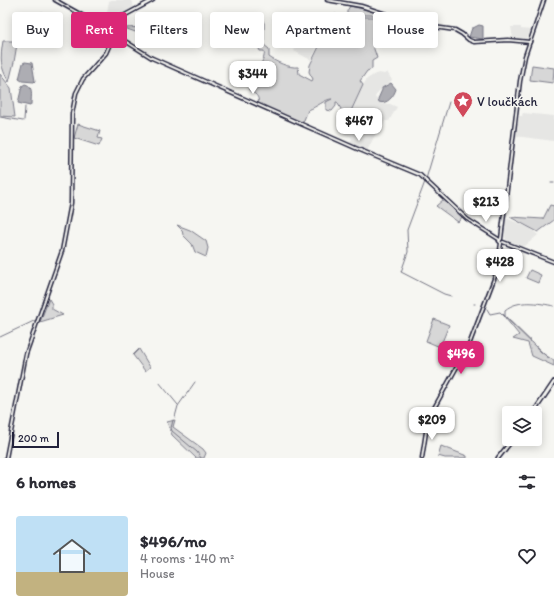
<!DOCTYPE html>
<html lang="en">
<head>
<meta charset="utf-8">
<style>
  body { margin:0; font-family:Itim,sans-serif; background:#f2f2f3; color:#2b2b33; height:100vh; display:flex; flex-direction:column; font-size:15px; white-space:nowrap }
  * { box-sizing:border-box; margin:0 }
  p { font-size:13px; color:#7c7c81 }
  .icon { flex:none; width:22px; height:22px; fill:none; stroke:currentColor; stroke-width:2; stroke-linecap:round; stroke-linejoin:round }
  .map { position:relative; height:458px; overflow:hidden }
  .details { display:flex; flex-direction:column; background:#fff; flex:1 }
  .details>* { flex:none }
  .guide { position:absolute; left:12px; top:12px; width:530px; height:36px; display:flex; gap:8px }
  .buttons { position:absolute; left:502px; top:406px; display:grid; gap:8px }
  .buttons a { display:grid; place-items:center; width:40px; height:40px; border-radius:4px; background:#fff; box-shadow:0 2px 10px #0003; font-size:20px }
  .scale { position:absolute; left:12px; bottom:10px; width:47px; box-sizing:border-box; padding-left:4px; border:2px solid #22223b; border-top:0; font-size:11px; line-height:14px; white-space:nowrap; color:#22223b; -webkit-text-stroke:3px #f6f6f2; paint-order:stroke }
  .price { position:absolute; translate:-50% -34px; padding:0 9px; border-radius:8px; background:#fff; color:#222; font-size:13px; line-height:26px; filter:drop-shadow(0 1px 2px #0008) }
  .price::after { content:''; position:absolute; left:50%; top:24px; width:12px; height:9px; margin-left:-6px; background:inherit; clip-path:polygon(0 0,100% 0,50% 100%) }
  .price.current { background:#db2777; color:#fff }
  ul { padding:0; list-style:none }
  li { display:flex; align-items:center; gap:12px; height:100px; padding:0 16px }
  li span { display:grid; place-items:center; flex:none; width:112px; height:80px; border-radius:4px; color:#555 }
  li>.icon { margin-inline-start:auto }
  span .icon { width:48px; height:48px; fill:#fffc; stroke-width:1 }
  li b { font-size:17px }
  h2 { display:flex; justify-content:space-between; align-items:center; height:48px; padding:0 16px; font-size:17px }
  .tag { padding:0 14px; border-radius:4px; background:#fff; box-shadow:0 2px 10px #0003; font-size:14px; line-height:36px }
  .tag.current { background:#db2777; color:#fff }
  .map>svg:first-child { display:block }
  .built { fill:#e6e6e4 }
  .green { fill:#d7d7d7; stroke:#7c7c89 }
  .water { fill:#adadb3; stroke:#757583 }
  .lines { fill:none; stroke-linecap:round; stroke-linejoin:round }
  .stream { stroke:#757583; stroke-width:1 }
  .tertiary-casing { stroke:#22223b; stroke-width:5 }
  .secondary-casing { stroke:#22223b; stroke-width:5 }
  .primary-casing { stroke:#22223b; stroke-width:5.5 }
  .tertiary { stroke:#f6f6f2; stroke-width:2 }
  .secondary { stroke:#f6f6f2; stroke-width:2 }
  .primary { stroke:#f6f6f2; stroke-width:2.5 }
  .labels { text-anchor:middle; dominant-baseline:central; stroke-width:3; stroke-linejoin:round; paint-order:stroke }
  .poi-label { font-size:13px; fill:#22223b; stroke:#f6f6f2; text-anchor:start }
</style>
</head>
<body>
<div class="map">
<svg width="554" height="458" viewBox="0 0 554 458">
  <rect width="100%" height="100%" fill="#f6f6f2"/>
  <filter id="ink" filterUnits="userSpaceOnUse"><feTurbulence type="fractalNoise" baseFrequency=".025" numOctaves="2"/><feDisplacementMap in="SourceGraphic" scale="8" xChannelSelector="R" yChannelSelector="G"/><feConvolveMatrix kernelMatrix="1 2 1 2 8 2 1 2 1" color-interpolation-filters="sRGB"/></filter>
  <g filter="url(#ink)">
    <path class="built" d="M112 0H132L134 8 115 18H106L109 1Z
      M311 24 325 30 311 60 294 51 299 40 305 37Z
      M511 27H521V29L531 30 527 40 513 39Z
      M387 72 392 80 378 92 375 97 380 103 390 104 397 107 389 121H385L379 132 376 133 367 151 350 143 352 139 351 137 342 133 363 85 367 79 375 74 379 73 384 74Z
      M523 113 554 116V141L515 136 517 116H522Z
      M506 218 530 228 538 235 525 246 521 247 507 241 504 236Z"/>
    <path class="green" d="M350 6 377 12 376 15H363V13L360 22 347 17V11Z
      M335 14 360 23 363 17H377L378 19 372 39 374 42 373 46 377 58 372 61V69L367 71 360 81 363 85 345 124 339 121 342 111 337 102H336V106L332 111 326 110V102L332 99C325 99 317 107 308 110L304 120 301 122 258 104C260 96 255 94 249 90 247 75 267 64 264 51H260L259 49 262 19 264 23V45L269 49V57C276 62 289 68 298 67L299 74 312 81 313 79 309 72 310 65Z
      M149 27 147 36 124 28Z
      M3 41H15L17 44 14 62 9 82C0 67 0 59 3 41Z
      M532 65 554 68 553 83 530 80Z
      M0 74 11 88 15 117 0 116Z
      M78 124 100 131 98 138 102 139 99 146 74 138Z
      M444 199 463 216 458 222 436 206Z
      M550 205 554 206V220L538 232 510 217 543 219Z
      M177 225 190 230 206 241 208 248 206 257 195 252 192 244 183 235 182 230Z
      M530 270 541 275 538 283 526 278Z
      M49 299 52 304V309L63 315 40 322Z
      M503 314 547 357 554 360V366L532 356 528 343 513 339 519 335 506 319Z
      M434 319 449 325 440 347 426 341Z
      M139 349 150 367 145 371 133 355Z
      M175 420 173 427 203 449 206 453 204 458H196L172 435 167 422Z
      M441 446 467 456V458H445L438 456Z"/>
    <path class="water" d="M479 25 483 26V39L469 37 472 28H473Z
      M25 62 32 63 35 81 34 82 22 81 19 79 23 63Z
      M391 83 396 89C394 96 387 105 379 102L378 99 382 90V88Z
      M25 84C34 86 31 96 31 104L30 106 18 103 22 86Z"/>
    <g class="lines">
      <path class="stream" d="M35 34 42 12
        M449 102 426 179 407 230 408 252 401 272 444 294 451 296
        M0 117 23 121
        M24 120 25 107
        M551 183H554
        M474 304H475
        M487 309 490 314 500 312 541 352 554 361
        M505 317V310C518 299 539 303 554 306
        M0 337 36 320
        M159 382 178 405
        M175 417 178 406 195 382
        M173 420 171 428 172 431 197 452 201 458"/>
      <defs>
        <path id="tertiary" d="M55 0 103 27 152 58 360 150 420 175 467 219 500 240
          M327 0 361 6 420 25 455 30 462 34 469 40 474 42 508 40 530 42
          M103 27 153 0
          M503 242 554 262
          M6 458 26 354 62 251 71 203 72 114 76 93 83 79 106 53 122 16"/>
        <path id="secondary" d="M422 458 428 419 469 345 497 271 501 243 499 241 501 239 520 81 525 56 544 0"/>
        <path id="primary" d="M533 413 554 382
          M498 458 513 439"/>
      </defs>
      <use href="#tertiary" class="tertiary-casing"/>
      <use href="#secondary" class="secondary-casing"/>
      <use href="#primary" class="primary-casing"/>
      <use href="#tertiary" class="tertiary"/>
      <use href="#secondary" class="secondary"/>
      <use href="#primary" class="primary"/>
    </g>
  </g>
  <defs>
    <symbol id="sight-pin" viewBox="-11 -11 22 30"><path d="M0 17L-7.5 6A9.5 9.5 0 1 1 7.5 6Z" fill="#d1495b" stroke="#f6f6f2"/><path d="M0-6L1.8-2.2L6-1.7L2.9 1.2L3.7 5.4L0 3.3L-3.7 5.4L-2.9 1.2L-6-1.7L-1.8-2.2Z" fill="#fff"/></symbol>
  </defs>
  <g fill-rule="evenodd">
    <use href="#sight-pin" x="452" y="90" width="22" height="30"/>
  </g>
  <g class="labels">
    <g class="poi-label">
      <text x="477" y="101">V loučkách</text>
    </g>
  </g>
</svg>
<div class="buttons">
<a><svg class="icon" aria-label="layers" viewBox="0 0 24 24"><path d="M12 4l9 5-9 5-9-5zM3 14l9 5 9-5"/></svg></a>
</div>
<div class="scale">200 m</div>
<b class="price" style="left:253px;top:95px">$344</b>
<b class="price" style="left:359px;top:142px">$467</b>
<b class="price" style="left:486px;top:223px">$213</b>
<b class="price" style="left:500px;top:283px">$428</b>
<b class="price current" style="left:461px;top:375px">$496</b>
<b class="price" style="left:432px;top:441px">$209</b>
<div class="guide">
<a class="tag">Buy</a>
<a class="tag current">Rent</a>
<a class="tag">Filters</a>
<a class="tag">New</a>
<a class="tag">Apartment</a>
<a class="tag">House</a>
</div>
</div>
<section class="details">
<h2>6 homes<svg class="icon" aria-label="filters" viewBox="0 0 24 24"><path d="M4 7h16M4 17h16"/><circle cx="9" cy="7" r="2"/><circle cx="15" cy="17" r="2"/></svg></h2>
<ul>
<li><span style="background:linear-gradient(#bfe0f5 70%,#c2b280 0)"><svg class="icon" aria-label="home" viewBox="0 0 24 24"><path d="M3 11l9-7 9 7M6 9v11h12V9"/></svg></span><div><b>$496/mo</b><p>4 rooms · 140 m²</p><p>House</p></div><svg class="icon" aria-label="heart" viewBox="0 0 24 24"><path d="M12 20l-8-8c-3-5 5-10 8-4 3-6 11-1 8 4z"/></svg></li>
</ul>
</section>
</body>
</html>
